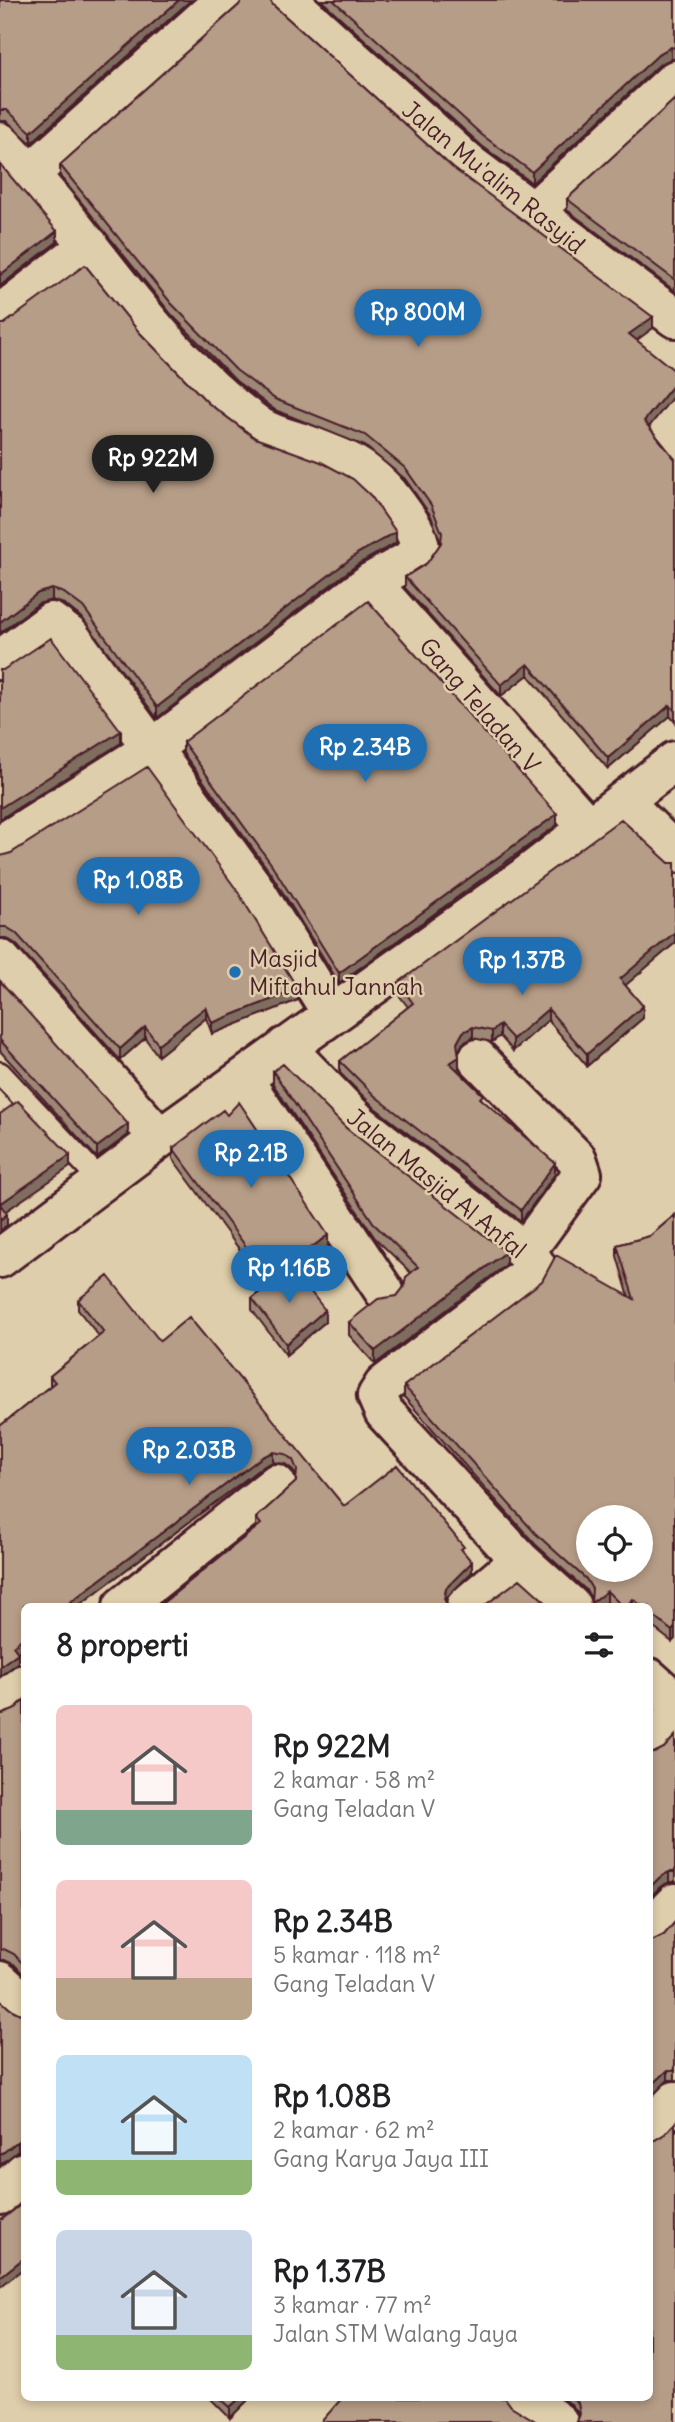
<!DOCTYPE html>
<html lang="id">
<head>
<meta charset="utf-8">
<style>
  body { margin:0; font-family:Delius,sans-serif; background:#f6f6f6; color:#202124; height:100vh; display:flex; flex-direction:column; font-size:26px; white-space:nowrap }
  * { box-sizing:border-box; margin:0 }
  p { font-size:23px; color:#757577 }
  .icon { flex:none; width:38px; height:38px; fill:none; stroke:currentColor; stroke-width:2; stroke-linecap:round; stroke-linejoin:round }
  .map { position:relative; flex:1; overflow:hidden }
  .details { position:absolute; left:21px; top:1603px; width:632px; height:798px; display:flex; flex-direction:column; background:#fff; border-radius:10px; box-shadow:0 4px 10px #0003 }
  .details>* { flex:none }
  .controls { position:absolute; left:576px; top:1505px; display:grid; gap:14px }
  .controls a { display:grid; place-items:center; width:77px; height:77px; border-radius:50%; background:#fff; box-shadow:0 4px 10px #0003; font-size:35px }
  .price { position:absolute; translate:-50% -60px; padding:0 16px; border-radius:24px; background:#1f6fb2; color:#fff; font-size:23px; line-height:46px; filter:drop-shadow(0 2px 4px #0008) }
  .price::after { content:''; position:absolute; left:50%; top:42px; width:21px; height:16px; margin-left:-10px; background:inherit; clip-path:polygon(0 0,100% 0,50% 100%) }
  .price.active { background:#222; color:#fff }
  ul { padding:0; list-style:none }
  li { display:flex; align-items:center; gap:21px; height:175px; padding:0 35px }
  li span { display:grid; place-items:center; flex:none; width:196px; height:140px; border-radius:10px; color:#555 }
  li>.icon { margin-inline-start:auto }
  span .icon { width:84px; height:84px; fill:#fffc; stroke-width:1 }
  li b { font-size:30px }
  h2 { display:flex; justify-content:space-between; align-items:center; height:84px; padding:0 35px; font-size:30px }
  .map>svg:first-child { display:block }
  .lines { fill:none; stroke-linecap:round; stroke-linejoin:round }
  .service-casing { stroke:#4a1f2b; stroke-width:26 }
  .minor-casing { stroke:#4a1f2b; stroke-width:44 }
  .service { stroke:#dfceab; stroke-width:21 }
  .minor { stroke:#dfceab; stroke-width:38 }
  .wall { fill:#9d8774; stroke:#4a1f2b; stroke-width:2 }
  .shaded-wall { fill:#7f6e5e; stroke:#4a1f2b; stroke-width:2 }
  .building { fill:#b69d87; stroke:#4a1f2b; stroke-width:2; fill-rule:evenodd }
  .poi-dot { fill:#1f6fb2; stroke:#dfceab; stroke-width:2.5 }
  .labels { text-anchor:middle; dominant-baseline:central; stroke-width:5; stroke-linejoin:round; paint-order:stroke }
  .street-label { font-size:24px; fill:#4a1f2b; stroke:#dfceab }
  .poi-label { font-size:24px; fill:#4a1f2b; stroke:#dfceab; text-anchor:start }
</style>
</head>
<body>
<div class="map">
<svg width="675" height="2422" viewBox="0 0 675 2422">
  <rect width="100%" height="100%" fill="#dfceab"/>
  <filter id="ink" filterUnits="userSpaceOnUse"><feTurbulence type="fractalNoise" baseFrequency=".0143" numOctaves="2"/><feDisplacementMap in="SourceGraphic" scale="14" xChannelSelector="R" yChannelSelector="G"/><feConvolveMatrix kernelMatrix="1 2 1 2 8 2 1 2 1" color-interpolation-filters="sRGB"/></filter>
  <g filter="url(#ink)">
    <g class="lines">
      <defs>
        <path id="service" d="M0 1073 102 1182"/>
        <path id="minor" d="M288 0 468 163 675 318
          M0 142C90 233 154 353 260 427 271 434 286 438 299 442 342 456 371 468 398 506 408 520 418 532 420 548L410 560 371 582 153 748 0 845
          M31 173 224 0
          M533 212 675 80
          M0 314 89 245
          M371 582 589 828
          M0 660 51 622 70 636 254 888 332 1014
          M624 802 675 853
          M0 959 160 1138
          M285 1047 360 1124 525 1252 535 1264 528 1275 384 1385 377 1396 384 1412 520 1560 571 1606
          M478 1059 577 1159 582 1174 525 1252
          M243 1079 384 1291
          M0 1258 160 1138 522 879 675 761
          M123 1606 276 1484
          M466 1606 520 1560
          M649 1678 675 1701
          M0 1703 24 1684
          M649 1742 675 1718
          M649 1929 675 1903
          M0 1981 24 2003
          M649 2129 675 2101
          M0 2195 24 2172
          M524 2398 558 2422"/>
      </defs>
      <use href="#service" class="service-casing"/>
      <use href="#minor" class="minor-casing"/>
      <use href="#service" class="service"/>
      <use href="#minor" class="minor"/>
    </g>
    <path class="wall" d="M0 0H191L31 143 7 121H0Z
      M321 0H675V59H671L660 64 532 183 482 146Z
      M239 5H273L453 168 653 328 636 340 675 394 649 427 675 459V722L670 716 608 769 528 675 501 696 405 588V577L427 563 441 543 431 516 405 479 365 446 275 410 236 381 171 314 60 176V165Z
      M675 99V291L567 210V199Z
      M0 324 139 332 208 403 396 543 358 564 157 718 83 619 64 604 52 600 38 604 0 633Z
      M183 742 557 825 339 983 272 875 183 753Z
      M0 856 298 1000 212 1034 206 1018 158 1056 145 1038 120 1060 16 944 6 938H0Z
      M669 863 675 943 625 985 643 1018 587 1066 548 1020 513 1051 500 1036 492 1042 473 1038 463 1043 458 1052 459 1068 457 1069 483 1101 555 1174 521 1221 375 1108 340 1073V1061L408 1007 398 994V983Z
      M0 981 128 1135 97 1158 0 1051Z
      M273 1071 346 1128 506 1265 375 1364 349 1335V1322L397 1296 404 1287 411 1273 375 1238 273 1084Z
      M173 1148 328 1247 295 1272 325 1322 286 1355 252 1310V1298L267 1287 173 1159Z
      M675 1215 672 1642 649 1624V1606H611L607 1602 591 1606V1598L586 1590 535 1544 404 1397V1386L629 1297 617 1256V1245L650 1236Z
      M78 1300 160 1341 344 1506 464 1552 472 1572 446 1598 445 1601 256 1528V1518L296 1482 297 1478 293 1470 285 1464 273 1462 262 1467 78 1606H24V1647L18 1653V1663L0 1676V1426L50 1386V1376L99 1336 78 1310Z
      M24 1700V1975L14 1964 4 1960H0V1714H3L14 1710Z
      M675 1736V1882H669L660 1887 649 1898V1753H654L664 1748Z
      M675 1922V2080H668L649 2099V1940H654L664 1935Z
      M0 2000 10 2009 20 2014H24V2151H18L0 2165Z
      M675 2123V2422H577L579 2417 578 2413 571 2404 560 2398H649V2140H655L665 2134Z
      M210 2398H250L230 2418Z"/>
    <path class="shaded-wall" d="M179 0H191L31 143V132Z
      M671 47V59L660 64 532 183V172L660 53Z
      M57 231V242L0 286V275Z
      M653 317V328L629 346V334Z
      M675 383V394L644 433V421Z
      M396 532V543L358 564 157 718V707L358 553Z
      M52 589V600L38 604 0 633V622L38 593Z
      M528 664V675L501 696V685Z
      M670 705V716L608 769V758Z
      M121 731V743L0 819V808Z
      M557 814V825L339 983V973Z
      M675 932V943L620 990V979Z
      M298 989V1000L212 1034V1023Z
      M643 1006V1018L587 1066V1054Z
      M206 1007V1018L158 1056V1044Z
      M548 1009V1020L513 1051V1039Z
      M500 1025V1036L492 1042V1031Z
      M145 1027V1038L120 1060V1049Z
      M473 1027V1038L463 1043 457 1054V1043L463 1032Z
      M459 1057V1068L450 1074V1063Z
      M128 1124V1135L97 1158V1147Z
      M70 1155V1167L0 1215V1204Z
      M555 1163V1174L521 1221V1210Z
      M7 1214V1225L0 1231V1220Z
      M328 1235V1247L270 1291V1279Z
      M506 1252V1265L375 1364V1351Z
      M325 1310V1322L286 1355V1344Z
      M273 1452V1462L262 1467 78 1606H65L262 1457Z
      M472 1562V1572L446 1598 444 1606 446 1588Z
      M607 1591V1602L601 1606H591V1603Z
      M633 1599V1606H626Z
      M675 1627V1639L672 1642V1631Z
      M24 1637V1647L13 1656V1646Z
      M18 1653V1663L0 1676V1666Z
      M652 1699V1710L649 1712V1702Z
      M669 1872V1882L660 1887 649 1898V1888L660 1877Z
      M668 2070V2080L649 2099V2088Z
      M18 2141V2151L0 2165V2155Z
      M24 2258V2268L0 2287V2277Z
      M240 2398H250L230 2418V2407Z"/>
    <path class="building" d="M0 0H179L31 132 7 110H0Z
      M242 0H270L273 5 453 168 653 317 629 334 675 371V383L644 421 675 459V711L670 705 608 758 528 664 501 685 405 577 427 563 441 543 442 533 431 505 405 468 365 435 275 399 236 370 171 303 60 165 239 5Z
      M333 0H675V48L671 47 660 53 532 172 482 135Z
      M675 99V280L567 199Z
      M0 164 57 231 0 275Z
      M85 265 139 332 208 403 255 438 321 462 353 479 371 496 396 532 358 553 157 707 83 607 64 593 52 589 38 593 0 622V324H4Z
      M368 601 557 814 339 973 272 865 183 742Z
      M51 638 121 731 0 808V670H3Z
      M147 767 236 889 298 989 212 1023 206 1007 158 1044 145 1027 120 1049 16 933 6 927H0V856L11 853Z
      M621 819 669 863H675V932L620 979 643 1006 587 1054 548 1009 513 1039 500 1025 492 1031 473 1027 463 1032 457 1043 459 1057 450 1063 483 1095 480 1098 555 1163 521 1210 375 1096 340 1061 413 1003 398 983Z
      M0 981 128 1124 97 1147 0 1040Z
      M283 1064 346 1128 506 1252 375 1351 349 1322 378 1299 397 1296 404 1287 406 1277 418 1267 375 1225 273 1071Z
      M18 1101 70 1155 0 1204 7 1214 0 1220V1114Z
      M239 1102 328 1235 270 1279 173 1148 223 1110 227 1115Z
      M675 1215V1627L672 1631 649 1612V1606H642L633 1599 626 1606H622L607 1591 591 1603 592 1589 586 1579 535 1533 404 1386 542 1281 556 1255 634 1299 617 1245 650 1236ZM588 1517H640V1570H588Z
      M292 1268 325 1310 286 1344 252 1298Z
      M108 1276 160 1341 189 1317 344 1506 397 1465 464 1547 461 1549 472 1562 446 1588 444 1599 448 1606H159L261 1524 256 1518 296 1482 297 1470 293 1460 285 1454 273 1452 262 1457 65 1606H24V1637L13 1646 18 1653 0 1666V1426L55 1382 50 1376 104 1332 78 1300Z
      M520 1579 550 1606H484Z
      M24 1700V1965L14 1954 4 1949 0 1950V1714H3L14 1710Z
      M675 1736V1872H669L660 1877 649 1888V1753H654L664 1748Z
      M675 1922V2070H668L649 2088V1940H654L664 1935Z
      M0 2000 10 2009 20 2014H24V2141H18L0 2155Z
      M675 2123V2422H577L580 2414 578 2403 573 2398H649V2140H655L665 2134Z
      M24 2202V2258L0 2277V2221Z
      M220 2398H240L230 2407Z
      M342 2398H505L511 2406 537 2422H321Z"/>
  </g>
  <circle class="poi-dot" cx="235" cy="972" r="7"/>
  <g class="labels">
    <g class="street-label">
      <text transform="translate(494 177) rotate(39)">Jalan Mu'alim Rasyid</text>
      <text transform="translate(480 705) rotate(49)">Gang Teladan V</text>
      <text transform="translate(437 1183) rotate(39)">Jalan Masjid Al Anfal</text>
    </g>
    <g class="poi-label">
      <text x="249" y="958">Masjid<tspan x="249" dy="28">Miftahul Jannah</tspan></text>
    </g>
  </g>
</svg>
<div class="controls">
<a><svg class="icon" aria-label="locate" viewBox="0 0 24 24"><circle cx="12" cy="12" r="6"/><path d="M12 2v4M12 18v4M2 12h4M18 12h4"/></svg></a>
</div>
<b class="price" style="left:418px;top:349px">Rp 800M</b>
<b class="price active" style="left:153px;top:495px">Rp 922M</b>
<b class="price" style="left:365px;top:784px">Rp 2.34B</b>
<b class="price" style="left:138px;top:917px">Rp 1.08B</b>
<b class="price" style="left:522px;top:997px">Rp 1.37B</b>
<b class="price" style="left:251px;top:1190px">Rp 2.1B</b>
<b class="price" style="left:289px;top:1305px">Rp 1.16B</b>
<b class="price" style="left:189px;top:1487px">Rp 2.03B</b>
<section class="details">
<h2>8 properti<svg class="icon" aria-label="filters" viewBox="0 0 24 24"><path d="M4 7h16M4 17h16"/><circle cx="9" cy="7" r="2"/><circle cx="15" cy="17" r="2"/></svg></h2>
<ul>
<li><span style="background:linear-gradient(#f6c9c9 75%,#7fa58c 0)"><svg class="icon" aria-label="home" viewBox="0 0 24 24"><path d="M3 11l9-7 9 7M6 9v11h12V9"/></svg></span><div><b>Rp 922M</b><p>2 kamar · 58 m²</p><p>Gang Teladan V</p></div></li>
<li><span style="background:linear-gradient(#f6c9c9 70%,#b9a48a 0)"><svg class="icon" aria-label="home" viewBox="0 0 24 24"><path d="M3 11l9-7 9 7M6 9v11h12V9"/></svg></span><div><b>Rp 2.34B</b><p>5 kamar · 118 m²</p><p>Gang Teladan V</p></div></li>
<li><span style="background:linear-gradient(#bfe0f5 75%,#8fb573 0)"><svg class="icon" aria-label="home" viewBox="0 0 24 24"><path d="M3 11l9-7 9 7M6 9v11h12V9"/></svg></span><div><b>Rp 1.08B</b><p>2 kamar · 62 m²</p><p>Gang Karya Jaya III</p></div></li>
<li><span style="background:linear-gradient(#c9d6e8 75%,#8fb573 0)"><svg class="icon" aria-label="home" viewBox="0 0 24 24"><path d="M3 11l9-7 9 7M6 9v11h12V9"/></svg></span><div><b>Rp 1.37B</b><p>3 kamar · 77 m²</p><p>Jalan STM Walang Jaya</p></div></li>
</ul>
</section>
</div>
</body>
</html>
